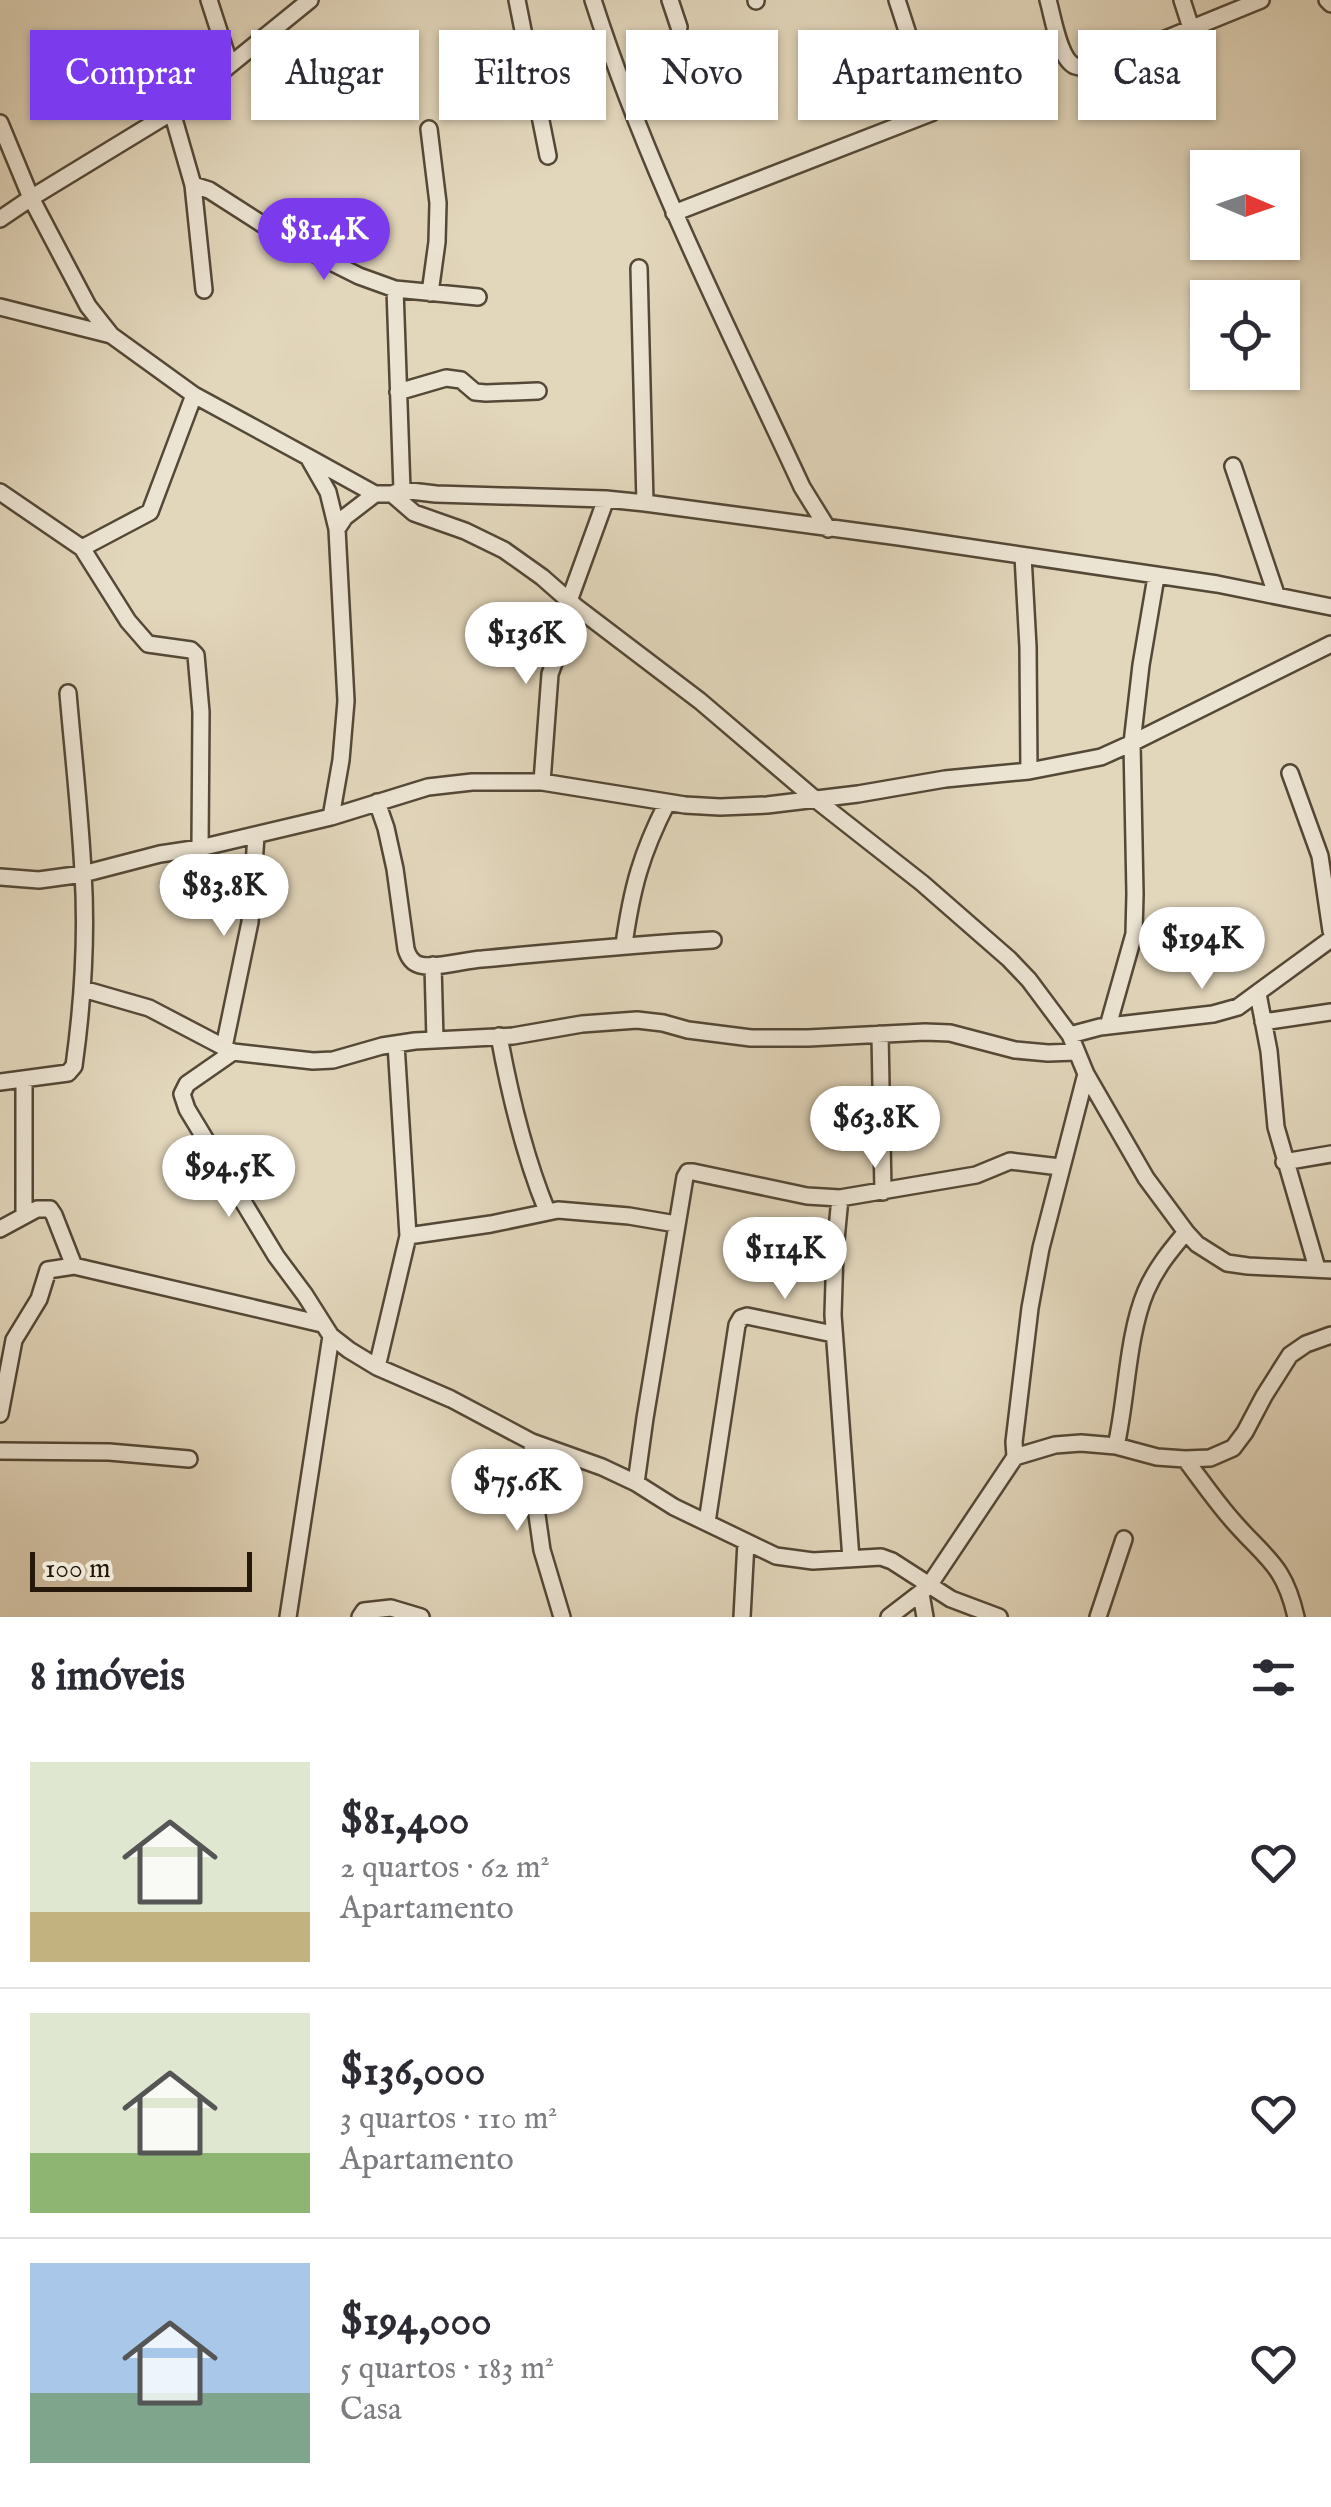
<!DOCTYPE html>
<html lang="pt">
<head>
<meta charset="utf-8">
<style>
  body { margin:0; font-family:"IM FELL English",serif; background:#f2f2f3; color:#2b2b33; height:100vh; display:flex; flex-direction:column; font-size:38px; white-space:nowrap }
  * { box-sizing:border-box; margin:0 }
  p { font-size:32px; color:#7c7c81 }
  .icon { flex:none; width:55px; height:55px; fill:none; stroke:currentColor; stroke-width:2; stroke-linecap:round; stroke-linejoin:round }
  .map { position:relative; height:1617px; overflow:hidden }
  .drawer { display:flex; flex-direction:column; background:#fff; flex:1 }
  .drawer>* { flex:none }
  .banner { position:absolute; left:30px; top:30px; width:1272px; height:90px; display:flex; gap:20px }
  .needle { width:65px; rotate:92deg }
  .controls { position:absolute; left:1190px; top:150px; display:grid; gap:20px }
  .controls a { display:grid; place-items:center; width:110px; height:110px; border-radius:0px; background:#fff; box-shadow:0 2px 8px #0004; font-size:50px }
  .scale { position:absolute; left:30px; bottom:25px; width:222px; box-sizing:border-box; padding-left:10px; border:5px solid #25180a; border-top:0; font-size:28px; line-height:35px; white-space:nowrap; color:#25180a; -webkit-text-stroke:8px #ece4d3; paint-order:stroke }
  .price { position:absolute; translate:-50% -85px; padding:0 22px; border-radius:35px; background:#fff; color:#222; font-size:32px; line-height:65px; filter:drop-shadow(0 2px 5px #0008) }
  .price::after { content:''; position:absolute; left:50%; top:60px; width:30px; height:22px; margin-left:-15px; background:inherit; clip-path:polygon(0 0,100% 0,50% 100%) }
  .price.selected { background:#7c3aed; color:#fff }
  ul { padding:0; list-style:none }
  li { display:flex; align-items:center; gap:30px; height:250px; padding:0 30px }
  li+li { border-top:2px solid #e1e1e2 }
  li span { display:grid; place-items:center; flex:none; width:280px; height:200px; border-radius:0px; color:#555 }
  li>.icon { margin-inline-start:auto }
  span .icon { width:120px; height:120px; fill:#fffc; stroke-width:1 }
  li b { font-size:42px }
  h2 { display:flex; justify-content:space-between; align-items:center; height:120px; padding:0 30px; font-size:42px }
  .pill { padding:0 35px; border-radius:0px; background:#fff; box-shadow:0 2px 8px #0004; font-size:35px; line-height:90px }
  .pill.selected { background:#7c3aed; color:#fff }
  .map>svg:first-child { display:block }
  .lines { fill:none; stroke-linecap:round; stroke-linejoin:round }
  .minor-casing { stroke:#544836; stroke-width:20 }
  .minor { stroke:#ece4d3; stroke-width:15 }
</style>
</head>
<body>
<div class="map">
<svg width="1331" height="1617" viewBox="0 0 1331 1617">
  <rect width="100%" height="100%" fill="#e2d6bb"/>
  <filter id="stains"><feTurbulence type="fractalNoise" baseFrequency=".002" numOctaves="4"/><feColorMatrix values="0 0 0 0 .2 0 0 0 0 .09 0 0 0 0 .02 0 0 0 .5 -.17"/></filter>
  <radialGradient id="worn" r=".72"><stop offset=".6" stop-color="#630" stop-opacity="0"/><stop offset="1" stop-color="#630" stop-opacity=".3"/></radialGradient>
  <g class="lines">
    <defs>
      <path id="minor" d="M209 0 230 65
        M517 0 548 156
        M593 0C647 169 728 327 802 487L828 529
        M670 0 679 27
        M756 0V1
        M1048 0C1053 17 1059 59 1075 66 1083 69 1091 67 1099 66L1261 0
        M1182 0 1191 28
        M1327 0 1331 4
        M465 85 531 68
        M172 112 193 185 204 290
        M0 123 31 198 88 306 111 335 194 395 308 457 328 492 337 529 346 701 341 760 331 817
        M429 129 438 203 437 242 430 293
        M193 185 209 190 287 240 359 276 395 289 478 297
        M674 213 931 113 932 108 897 0
        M0 219 31 198 172 112 310 0
        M639 268 645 503
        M395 289 402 490
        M0 307 111 335
        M398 392 446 378 461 380 475 392 486 393 538 391
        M308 457 375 494H392L402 490 436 494 606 499 645 503 899 537 1217 584 1331 607
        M1233 466 1276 594
        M0 492 82 548 128 621 148 644 191 650 196 655 201 712 200 848
        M392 494 414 513 465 531 504 550 542 577 575 606 700 701 815 799 922 883 1009 959 1029 980 1070 1035 1086 1074 1146 1178 1186 1232 1197 1244 1227 1263 1248 1266 1331 1270
        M337 529 345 517 375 494
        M82 548 150 512 194 395
        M1023 556 1028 647 1029 771
        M569 601 606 499
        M1290 773 1320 856 1331 931
        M542 782 550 674 575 606
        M377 802 386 828 395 869 406 949C408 956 412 963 420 965 435 969 465 960 482 959 559 952 635 944 713 940
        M0 877 39 880 83 874 160 854 200 848 331 817 428 787 472 782H542L685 805 720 807 767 805 858 794 945 779 1029 771 1101 757 1132 743 1331 644
        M624 944C632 888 641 854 667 803
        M433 965 435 1040
        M83 989 149 1008 233 1052 313 1061 333 1060 382 1046 415 1041 513 1036 582 1024 637 1020 663 1023 688 1030 751 1038H808L925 1032 950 1033 1015 1050 1048 1053 1076 1052
        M1258 994 1269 1051 1276 1127 1317 1268
        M1263 1022 1331 1012
        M1108 1026 1134 934 1135 894 1132 743 1141 665 1156 577
        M880 1034 883 1192
        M1070 1035 1100 1027 1213 1014 1238 1007 1331 939
        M499 1036C510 1096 524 1155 547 1211
        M224 1047 250 922 256 836
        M233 1052 187 1084 182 1094 187 1109 276 1256 305 1295 331 1336 349 1350 377 1367 451 1399 532 1442 602 1467 636 1483 674 1507 776 1556 813 1561 881 1557 892 1561 951 1599 999 1617
        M24 1079V1215
        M0 1082 68 1073 74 1066C83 1001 87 937 83 872 80 812 73 752 68 693
        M1284 1162 1331 1154
        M840 1198 835 1250 833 1315 851 1559
        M0 1229 37 1209H50L54 1215 74 1266
        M408 1236 491 1224 558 1210 629 1216 676 1224
        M377 1367 408 1236 396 1044
        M0 1414 14 1340 39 1299 48 1270 74 1266 322 1324
        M532 1442 533 1487 542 1550 562 1617
        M1116 1446C1127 1398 1127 1336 1146 1291 1156 1268 1170 1251 1186 1232
        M0 1451 109 1452 189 1459
        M1015 1457 1014 1442 1030 1308 1041 1248 1086 1074
        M1185 1459C1201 1480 1216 1502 1233 1521 1266 1559 1284 1564 1296 1617
        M636 1483 645 1418 685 1177 688 1172H693L807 1196 840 1198 976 1175 1010 1161 1060 1167
        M707 1522 737 1325 741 1318 747 1316 833 1334
        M921 1594 925 1617
        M288 1617 331 1336
        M360 1617 364 1611 391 1608 421 1617
        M742 1617 746 1542
        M889 1617 928 1587 1015 1457 1055 1445 1081 1443 1116 1446 1157 1457 1185 1459 1210 1458 1233 1448 1245 1432 1264 1396 1290 1355 1306 1344 1331 1335
        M1098 1617 1124 1539"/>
    </defs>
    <use href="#minor" class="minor-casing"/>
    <use href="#minor" class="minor"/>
  </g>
  <rect width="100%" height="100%" filter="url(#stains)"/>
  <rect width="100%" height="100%" fill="url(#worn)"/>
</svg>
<div class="controls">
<a><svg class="needle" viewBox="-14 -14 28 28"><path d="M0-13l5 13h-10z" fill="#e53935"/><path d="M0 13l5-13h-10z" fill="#7c7c81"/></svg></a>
<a><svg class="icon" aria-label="locate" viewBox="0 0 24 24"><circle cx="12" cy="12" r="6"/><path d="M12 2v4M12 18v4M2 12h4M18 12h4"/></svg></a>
</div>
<div class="scale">100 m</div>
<b class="price selected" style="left:324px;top:283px">$81.4K</b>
<b class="price" style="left:526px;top:687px">$136K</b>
<b class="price" style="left:224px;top:939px">$83.8K</b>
<b class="price" style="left:1202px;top:992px">$194K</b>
<b class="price" style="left:875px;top:1171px">$63.8K</b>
<b class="price" style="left:229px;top:1220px">$94.5K</b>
<b class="price" style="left:785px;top:1302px">$114K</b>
<b class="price" style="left:517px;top:1534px">$75.6K</b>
<div class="banner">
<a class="pill selected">Comprar</a>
<a class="pill">Alugar</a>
<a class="pill">Filtros</a>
<a class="pill">Novo</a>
<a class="pill">Apartamento</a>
<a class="pill">Casa</a>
</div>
</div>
<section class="drawer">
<h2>8 imóveis<svg class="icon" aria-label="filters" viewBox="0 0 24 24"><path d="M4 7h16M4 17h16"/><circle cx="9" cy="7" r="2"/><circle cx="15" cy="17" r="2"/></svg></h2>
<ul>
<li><span style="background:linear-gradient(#dfe7d0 75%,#c2b280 0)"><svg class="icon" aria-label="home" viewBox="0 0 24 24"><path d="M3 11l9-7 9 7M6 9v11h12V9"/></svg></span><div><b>$81,400</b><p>2 quartos · 62 m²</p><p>Apartamento</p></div><svg class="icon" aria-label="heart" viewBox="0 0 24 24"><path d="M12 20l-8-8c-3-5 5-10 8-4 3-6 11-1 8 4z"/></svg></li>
<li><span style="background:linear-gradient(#dfe7d0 70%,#8fb573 0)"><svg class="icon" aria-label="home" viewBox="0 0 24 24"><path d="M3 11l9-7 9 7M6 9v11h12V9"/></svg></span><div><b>$136,000</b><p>3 quartos · 110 m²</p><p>Apartamento</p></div><svg class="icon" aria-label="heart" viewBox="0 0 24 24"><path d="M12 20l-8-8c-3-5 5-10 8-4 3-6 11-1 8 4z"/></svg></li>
<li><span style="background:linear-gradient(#a9c7e8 65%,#7fa58c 0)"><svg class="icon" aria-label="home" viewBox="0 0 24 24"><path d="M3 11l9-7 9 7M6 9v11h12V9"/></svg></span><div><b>$194,000</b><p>5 quartos · 183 m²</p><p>Casa</p></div><svg class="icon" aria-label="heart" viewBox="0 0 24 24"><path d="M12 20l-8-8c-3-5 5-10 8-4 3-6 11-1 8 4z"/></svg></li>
</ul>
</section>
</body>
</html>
